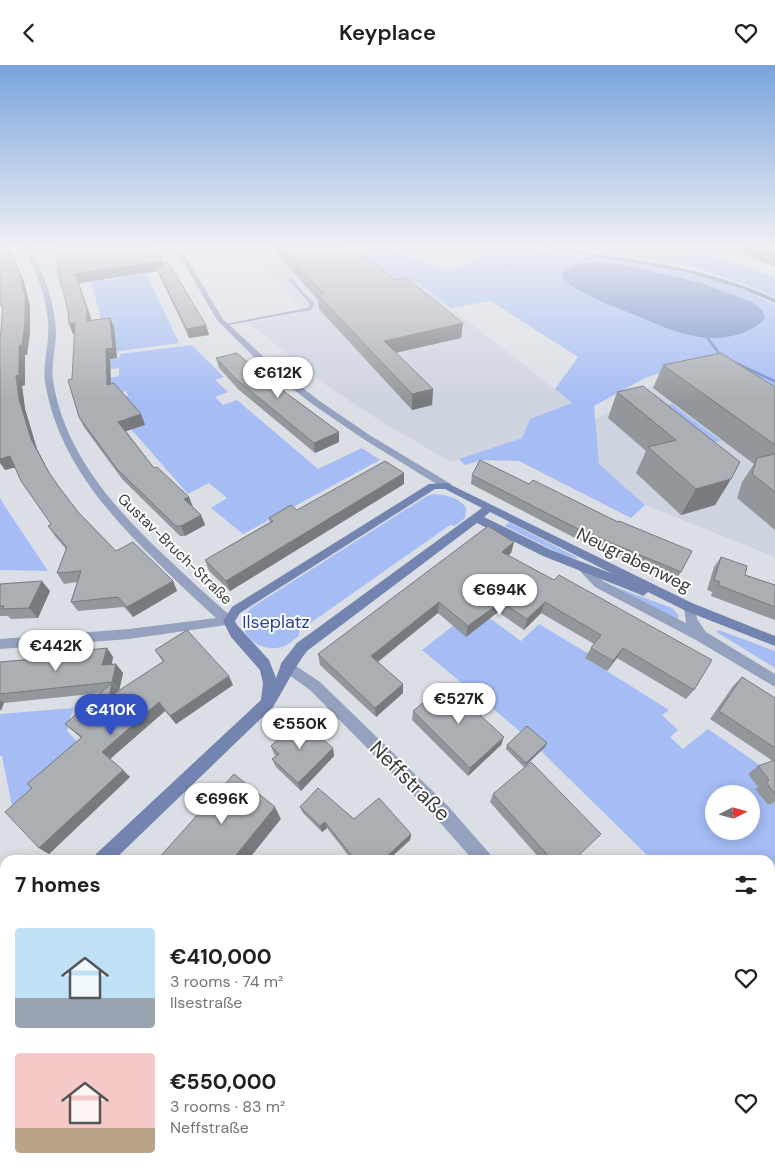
<!DOCTYPE html>
<html lang="en">
<head>
<meta charset="utf-8">
<style>
  body { margin:0; font-family:"DM Sans",sans-serif; background:#f2f2f2; color:#202124; height:100vh; display:flex; flex-direction:column; font-size:19px; white-space:nowrap }
  * { box-sizing:border-box; margin:0 }
  p { font-size:16px; color:#757577 }
  .icon { flex:none; width:28px; height:28px; fill:none; stroke:currentColor; stroke-width:2; stroke-linecap:round; stroke-linejoin:round }
  .map { position:relative; flex:1; overflow:hidden }
  .details { position:absolute; left:0px; top:790px; width:775px; height:320px; display:flex; flex-direction:column; background:#fff; border-radius:15px 15px 0 0; box-shadow:0 2px 12px #0003 }
  .details>* { flex:none }
  .needle { width:32px; rotate:84deg }
  .buttons { position:absolute; left:705px; top:720px; display:grid; gap:10px }
  .buttons a { display:grid; place-items:center; width:55px; height:55px; border-radius:50%; background:#fff; box-shadow:0 2px 12px #0003; font-size:25px }
  .price { position:absolute; translate:-50% -42px; padding:0 11px; border-radius:18px; background:#fff; color:#222; font-size:16px; line-height:32px; filter:drop-shadow(0 1px 2px #0008) }
  .price::after { content:''; position:absolute; left:50%; top:30px; width:15px; height:11px; margin-left:-8px; background:inherit; clip-path:polygon(0 0,100% 0,50% 100%) }
  .price.active { background:#3352c3; color:#fff }
  ul { padding:0; list-style:none }
  li { display:flex; align-items:center; gap:15px; height:125px; padding:0 15px }
  li span { display:grid; place-items:center; flex:none; width:140px; height:100px; border-radius:5px; color:#555 }
  li>.icon { margin-inline-start:auto }
  span .icon { width:60px; height:60px; fill:#fffc; stroke-width:1 }
  li b { font-size:21px }
  h2 { display:flex; justify-content:space-between; align-items:center; height:60px; padding:0 15px; font-size:21px }
  header { display:flex; justify-content:space-between; align-items:center; height:65px; padding:0 15px; background:#fff; font-size:22px; font-weight:600 }
  .map>svg:first-child { display:block }
  .built { fill:#ced3e0 }
  .green { fill:#a5bcf4; fill-rule:evenodd }
  .water { fill:#738ccc }
  .lines { fill:none; stroke-linecap:round; stroke-linejoin:round }
  .stream { fill:#738ccc; fill-rule:evenodd }
  .lane { fill:#95a2bf; fill-rule:evenodd }
  .street { fill:#95a2bf; fill-rule:evenodd }
  .secondary { fill:#7284af; fill-rule:evenodd }
  .wall { fill:#93969a }
  .shaded-wall { fill:#787a7d }
  .building { fill:#abaeb3; stroke:#787a7d }
  .labels { text-anchor:middle; dominant-baseline:central; stroke-width:4; stroke-linejoin:round; paint-order:stroke }
  .far-street-label { font-size:15px; fill:#3b3c3e; stroke:#fff }
  .street-label { font-size:18px; fill:#3b3c3e; stroke:#fff }
  .park-label { font-size:18px; fill:#2a428f; stroke:#fff }
  .near-street-label { font-size:21px; fill:#3b3c3e; stroke:#fff }
</style>
</head>
<body>
<header><svg class="icon" aria-label="back" viewBox="0 0 24 24"><path d="M15 5l-7 7 7 7"/></svg>Keyplace<svg class="icon" aria-label="heart" viewBox="0 0 24 24"><path d="M12 20l-8-8c-3-5 5-10 8-4 3-6 11-1 8 4z"/></svg></header>
<div class="map">
<svg width="775" height="1110" viewBox="0 0 775 1110">
  <rect width="100%" height="100%" fill="#dbdee4"/>
  <path class="built" d="M348 187 416 216 573 338 530 354 522 373 451 397 382 357 326 320 249 258 303 247 264 200Z
    M664 314 775 348V492L645 440 599 399 594 356Z"/>
  <path class="green" d="M338 181H380L450 207 481 194 442 181H519L558 188 668 203 718 216 745 225 775 240V348L694 296 645 313 594 341 599 399 645 440 631 453 519 396 481 395 465 400 459 394 522 373 530 354 572 338 555 324 578 292 491 236 451 243 416 216 394 213 378 207 317 192 347 187Z
    M596 181H637L657 185 664 181H735L714 190 775 213V232L741 218 691 201C683 196 680 196 670 197L591 186Z
    M98 200 102 216 146 208 179 278 105 288 114 268V262L104 263 91 217 60 222 55 206Z
    M192 280 224 312 215 315 228 327 215 332 223 340 237 335 318 404 362 383 380 395 243 469 211 443 227 433 209 418 188 429 131 364 144 360 112 334 128 331 126 326 110 330 104 314 119 311V303L104 305V295L119 293 120 289Z
    M672 339 721 376 698 381 651 343Z
    M434 429C446 430 459 432 466 443L465 453 455 461 450 460 299 566V571C293 575 287 581 281 582 258 589 230 564 251 543L427 431Z
    M0 432 2 437 48 506 0 505Z
    M509 457 576 492 578 494 563 490 505 461Z
    M610 520 672 543 679 551 677 554Z
    M476 543 521 576 539 559 589 589 586 593 669 645 662 650 678 665 670 672 683 684 708 664 764 703 748 709 759 722 756 724 768 740 775 737V922L770 917V795H652L541 686 544 683 522 668 422 585ZM714 729H751V766H714Z
    M719 565 775 586V603L718 568 716 566Z
    M73 643 67 666 81 680 12 741 2 691H0V649Z
    M52 1105H113L108 1110H48Z
    M310 1105H512L515 1110H313Z"/>
  <path class="water" d="M594 197 627 200 701 218 752 237 762 245 765 253C757 263 748 266 736 270 698 280 664 262 630 248 608 239 584 231 565 216L562 209C571 200 582 198 594 197Z"/>
  <g class="lines">
    <path class="stream" d="M704 267H705L719 286V288H717L702 268Z
      M735 297H737L775 315V318L735 299Z"/>
    <path class="lane" d="M291 213 314 239 311 245 223 261V259H225L307 243 310 239 289 215Z"/>
    <path class="street" d="M23 181H29C44 209 56 239 56 271 55 286 51 301 53 316 65 389 114 443 166 492 188 513 210 533 233 553L235 556 233 559 129 574 0 584V574L129 564 216 553C195 534 175 515 155 495 104 445 57 390 45 317 43 302 47 287 48 272 50 239 38 209 23 181Z
      M174 181H180L222 253 269 297 321 337 371 371 451 419V423H443L365 375 315 341 263 301 217 255Z
      M584 500 588 501 603 516 686 558 684 543 686 540H694L697 554 706 567 775 609V622L696 575 595 522 578 504Z
      M287 595 320 617 448 741 490 789 492 795H473L436 753 310 625 282 605 280 601 282 597Z
      M715 1105H738L740 1110H717Z"/>
    <path class="secondary" d="M532 181H545C627 195 697 198 775 234V238L743 224 686 207Z
      M447 418 692 538 775 571V581L686 546 648 527 643 531 639 529 543 491 477 458 307 586C293 604 285 623 273 642L114 795H94L96 789 261 635 263 618 260 605 231 572 223 556 232 542 429 419ZM435 424H445L482 443 297 578 282 597 276 613 269 595 237 560 235 556 240 548ZM490 447 613 509 551 485 484 452Z
      M5 880V901L0 903V882Z"/>
  </g>
  <path class="wall" d="M7 181 23 214 30 240V267L27 290H25V320L22 321 25 344 37 384 50 410 78 447 116 486 173 516 177 526 133 552 124 542 78 546 71 537 77 517 64 519 57 508 66 484 55 471 48 461 51 459 15 402 5 405 3 244 1 241Z
    M53 181 163 196 164 199 206 260 209 270 189 273 160 212 158 206 79 218 91 255 110 253 114 262 117 293 110 294 111 319 141 349 145 360 126 366 154 403 201 450 205 460 185 471H180L122 414 84 362 79 352 72 314 75 269H73Z
    M270 181H337L346 189 395 215 463 258 461 273 396 288 433 324 432 340 412 345 319 244 318 235Z
    M745 181H775V202L747 192 748 189 742 187Z
    M216 293 267 314 339 367V377L315 388 238 324 219 303Z
    M663 300 775 322V465L737 433 742 417 754 399 653 323Z
    M617 327 731 414 715 440 681 450 636 408 646 386 608 353Z
    M472 410 681 507 675 516 575 473 471 419Z
    M404 419 230 526 209 506 205 495 270 457 269 453 297 445Z
    M514 477 511 488 508 491 694 625 686 634 617 593 607 606 585 593 591 583 594 579 541 548 524 565 498 547 466 572 438 548 378 597 403 628 376 652 320 600 318 589Z
    M721 492 745 510 775 520V555L711 531 712 527 707 525 714 502Z
    M0 519 50 526 38 553 11 554 8 551H0Z
    M107 583 113 592 112 599H116L123 608 119 626 163 597 155 585 233 620 176 659 165 646 110 694 130 712 49 789 39 783 32 723 81 673 65 659 101 628 4 638 1 645 0 646V597L34 594Z
    M742 612 775 633V737L768 740 755 724 758 722 748 709 758 701 773 696 710 654 733 621Z
    M413 646 501 680 468 711 412 655Z
    M507 680 545 682 524 702 506 684Z
    M271 681 333 683 334 691 301 726 276 702 272 694 276 691 274 689Z
    M493 729 574 795H541L490 737Z
    M300 742 354 754 411 769 410 775 388 795H352L327 763 322 767 303 748Z
    M775 991V1070L770 1064V997Z
    M566 1105H660L664 1110H570Z"/>
  <path class="shaded-wall" d="M163 196 166 205 157 203 158 206 79 218 91 253V265L87 256 75 209Z
    M19 206 23 214 30 240V267L27 290H25V320L22 321 25 344 37 384 54 416 31 374 19 334 16 311Z
    M110 253 114 262 117 293 110 294 111 330 107 320 106 284Z
    M75 258 79 268 73 269 69 259Z
    M463 258 461 273 384 290V276Z
    M206 260 209 270 189 273 187 264Z
    M433 324 432 340 412 345V329Z
    M141 349 145 360 123 367 118 357Z
    M339 367V377L315 388 314 378Z
    M10 391 17 402 5 405 0 398V394Z
    M404 408V419L230 526 226 516Z
    M731 414 715 440 681 450 696 424Z
    M189 432 193 442 184 434Z
    M201 450 205 460 185 471 181 461Z
    M514 477 511 488 499 498 502 487Z
    M42 516 50 526 38 553 29 543Z
    M173 516 177 526 133 552 127 542Z
    M439 537 438 548 372 601 371 591Z
    M501 537 498 547 466 572 468 561Z
    M545 537 541 548 524 565 527 554Z
    M107 583 113 592 109 609 102 600Z
    M623 583 617 593 607 606 613 596Z
    M116 599 123 608 119 626 112 617Z
    M229 611 233 620 176 659 170 651Z
    M112 618 119 627 109 632Z
    M403 619V628L376 652 375 643Z
    M0 635 4 638 1 645 0 644Z
    M159 637 165 646 110 694 102 687Z
    M504 672 501 680 468 711 470 703Z
    M547 678 545 682 524 702 526 698Z
    M333 683 334 691 301 726 298 718Z
    M123 705 130 712 49 789 39 783Z
    M275 742 281 754 248 795H232Z
    M325 757 327 763 322 767 320 761Z
    M411 769 410 775 388 795H383Z
    M0 824 5 830V834L0 839Z
    M0 1004 5 1010V1019L0 1014Z
    M5 1063V1072L0 1078V1070Z"/>
  <path class="building" d="M0 181H7L19 206 25 231V258L22 280H19V310L16 311 19 334 31 374 48 406 59 422 78 447 116 486 133 477 173 516 127 542 118 532 71 537 81 506 57 508 67 482 48 461 51 459 21 416 10 391 0 394V275L3 241H1L0 235Z
    M53 181H155L163 196 75 209 87 244V256L110 253 113 283 106 284 107 320 114 318 141 349 118 357 154 403 157 402 189 432 184 434 201 450 181 461H176L117 404 79 352 68 315 72 314 75 258 69 259 68 247Z
    M280 181H337L346 189 360 186 395 215 407 213 463 258 384 276 433 324 412 329 318 230 324 229Z
    M751 181H775V193L751 184 755 182Z
    M168 197 206 260 187 264 157 203Z
    M237 288 267 314 339 367 314 378 236 314 216 293Z
    M721 288 775 322V380L663 300Z
    M643 321 740 397 731 414 696 424 648 382 676 375 617 327Z
    M775 389V427L752 409 757 393Z
    M480 395 529 419 533 415 618 457 619 456 692 486 681 507 578 464 472 410Z
    M385 396 404 408 226 516 205 495 273 456 269 453 291 440 297 445Z
    M488 461 514 477 502 487 554 515 559 510 712 595 694 625 623 583 613 596 591 583 601 570 545 537 527 554 501 537 468 561 439 537 371 591 403 619 375 643 318 589Z
    M721 492 747 501 745 510 775 520V542L718 520 720 517 714 515Z
    M42 516 29 543 2 544 4 541H0V519Z
    M187 565 229 611 170 651 159 637 102 687 123 705 39 783 5 747 32 723 27 719 82 672 65 659 112 618 109 632 164 596 155 585Z
    M107 583 102 600 116 599 112 617 0 629V597L34 594 35 591Z
    M742 612 775 633V683L719 646Z
    M446 619 504 672 470 703 413 646Z
    M299 654 333 683 298 718 272 694 279 689 271 681 284 668V662L288 657Z
    M527 661 547 678 526 698 507 680Z
    M775 695V729L766 717 769 715 758 701Z
    M531 697 601 769 574 795H552L493 729Z
    M234 709 275 742 232 795H157Z
    M318 723 354 754 379 733 411 769 383 795H355L325 757 320 761 300 742Z
    M0 1014 5 1019V1063L0 1070Z
    M775 1019V1045L770 1038V1025Z
    M571 1105H660L664 1110H574Z"/>
  <linearGradient id="sky" x2="0" y2="1"><stop stop-color="#79a4dd"/><stop offset="0.54" stop-color="#eff0f3"/><stop offset="1" stop-color="#eff0f3" stop-opacity="0"/></linearGradient>
  <rect width="775" height="336" fill="url(#sky)"/>
  <g class="labels">
    <g class="far-street-label">
      <text transform="translate(175 484) rotate(44)">Gustav-Bruch-Straße</text>
    </g>
    <g class="street-label">
      <text transform="translate(634 495) rotate(26)">Neugrabenweg</text>
    </g>
    <g class="park-label">
      <text x="276" y="557">Ilseplatz</text>
    </g>
    <g class="near-street-label">
      <text transform="translate(410 716) rotate(45)">Neffstraße</text>
    </g>
  </g>
</svg>
<div class="buttons">
<a><svg class="needle" viewBox="-14 -14 28 28"><path d="M0-13l5 13h-10z" fill="#e53935"/><path d="M0 13l5-13h-10z" fill="#757577"/></svg></a>
</div>
<b class="price" style="left:278px;top:334px">€612K</b>
<b class="price" style="left:500px;top:551px">€694K</b>
<b class="price" style="left:56px;top:607px">€442K</b>
<b class="price" style="left:459px;top:660px">€527K</b>
<b class="price active" style="left:111px;top:671px">€410K</b>
<b class="price" style="left:300px;top:685px">€550K</b>
<b class="price" style="left:222px;top:760px">€696K</b>
<section class="details">
<h2>7 homes<svg class="icon" aria-label="filters" viewBox="0 0 24 24"><path d="M4 7h16M4 17h16"/><circle cx="9" cy="7" r="2"/><circle cx="15" cy="17" r="2"/></svg></h2>
<ul>
<li><span style="background:linear-gradient(#bfe0f5 70%,#9aa5b1 0)"><svg class="icon" aria-label="home" viewBox="0 0 24 24"><path d="M3 11l9-7 9 7M6 9v11h12V9"/></svg></span><div><b>€410,000</b><p>3 rooms · 74 m²</p><p>Ilsestraße</p></div><svg class="icon" aria-label="heart" viewBox="0 0 24 24"><path d="M12 20l-8-8c-3-5 5-10 8-4 3-6 11-1 8 4z"/></svg></li>
<li><span style="background:linear-gradient(#f6c9c9 75%,#b9a48a 0)"><svg class="icon" aria-label="home" viewBox="0 0 24 24"><path d="M3 11l9-7 9 7M6 9v11h12V9"/></svg></span><div><b>€550,000</b><p>3 rooms · 83 m²</p><p>Neffstraße</p></div><svg class="icon" aria-label="heart" viewBox="0 0 24 24"><path d="M12 20l-8-8c-3-5 5-10 8-4 3-6 11-1 8 4z"/></svg></li>
</ul>
</section>
</div>
</body>
</html>
